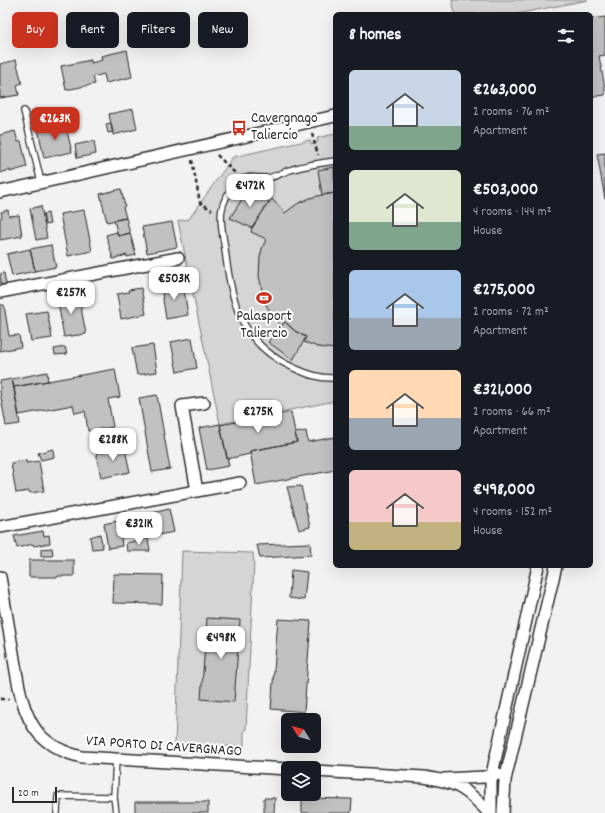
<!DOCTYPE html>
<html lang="en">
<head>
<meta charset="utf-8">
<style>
  body { margin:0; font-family:Dekko,sans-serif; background:#20242c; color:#f1f3f6; height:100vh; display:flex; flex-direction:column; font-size:15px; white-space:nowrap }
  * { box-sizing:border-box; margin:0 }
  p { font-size:13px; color:#9ea1a6 }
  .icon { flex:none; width:22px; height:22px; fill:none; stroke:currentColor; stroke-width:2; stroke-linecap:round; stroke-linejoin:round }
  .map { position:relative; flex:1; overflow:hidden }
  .panel { position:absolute; left:333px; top:12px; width:260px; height:556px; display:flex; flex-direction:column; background:#171b24; border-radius:6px; box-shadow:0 4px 16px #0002 }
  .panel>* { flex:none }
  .guide { position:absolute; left:12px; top:12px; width:261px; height:36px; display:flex; gap:8px }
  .needle { width:26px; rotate:307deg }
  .controls { position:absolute; left:281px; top:713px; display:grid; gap:8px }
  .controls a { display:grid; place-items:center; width:40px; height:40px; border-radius:6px; background:#171b24; box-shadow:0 4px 16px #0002; font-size:20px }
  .scale { position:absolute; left:12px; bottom:10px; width:45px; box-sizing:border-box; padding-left:4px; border:2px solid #2b2b2b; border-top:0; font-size:11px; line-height:14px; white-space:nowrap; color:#2b2b2b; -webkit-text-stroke:3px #fff; paint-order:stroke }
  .price { position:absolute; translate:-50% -34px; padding:0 9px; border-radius:8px; background:#fff; color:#222; font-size:13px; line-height:26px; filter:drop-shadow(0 1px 2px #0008) }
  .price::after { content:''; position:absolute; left:50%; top:24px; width:12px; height:9px; margin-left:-6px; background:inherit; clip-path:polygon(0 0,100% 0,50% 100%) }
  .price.current { background:#c8321e; color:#fff }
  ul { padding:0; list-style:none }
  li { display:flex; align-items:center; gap:12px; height:100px; padding:0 16px }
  li span { display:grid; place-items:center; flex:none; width:112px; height:80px; border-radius:6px; color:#555 }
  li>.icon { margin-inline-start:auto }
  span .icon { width:48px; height:48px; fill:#fffc; stroke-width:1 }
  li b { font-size:17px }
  h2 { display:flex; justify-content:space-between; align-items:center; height:48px; padding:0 16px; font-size:17px }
  .chip { padding:0 14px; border-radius:6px; background:#171b24; box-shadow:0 4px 16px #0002; font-size:14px; line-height:36px }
  .chip.current { background:#c8321e; color:#fff }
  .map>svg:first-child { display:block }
  .green { fill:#d5d5d5; stroke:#808080 }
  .building { fill:#c1c1c1; stroke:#2b2b2b }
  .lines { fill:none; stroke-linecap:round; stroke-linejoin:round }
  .lane-casing { stroke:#2b2b2b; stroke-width:8 }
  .street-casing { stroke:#2b2b2b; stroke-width:14 }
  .path { stroke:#2b2b2b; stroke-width:2.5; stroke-dasharray:4 3; stroke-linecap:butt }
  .lane { stroke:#fff; stroke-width:5.5 }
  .street { stroke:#fff; stroke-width:11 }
  .labels { text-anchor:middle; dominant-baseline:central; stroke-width:4; stroke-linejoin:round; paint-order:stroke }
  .poi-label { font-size:15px; fill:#2b2b2b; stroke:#fff; text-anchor:start }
  .street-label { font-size:15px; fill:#2b2b2b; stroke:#fff }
</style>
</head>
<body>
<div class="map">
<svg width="605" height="813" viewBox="0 0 605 813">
  <rect width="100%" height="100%" fill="#f2f2f2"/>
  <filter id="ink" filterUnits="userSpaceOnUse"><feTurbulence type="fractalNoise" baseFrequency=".025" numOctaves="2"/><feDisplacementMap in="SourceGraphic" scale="8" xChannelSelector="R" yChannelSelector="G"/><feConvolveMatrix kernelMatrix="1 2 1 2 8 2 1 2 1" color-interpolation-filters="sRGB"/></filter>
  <g filter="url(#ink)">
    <path class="green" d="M452 0H588L516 14H455Z
      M335 134V401L220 424 178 221 189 219 233 157 310 140 311 144 318 142 317 138Z
      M182 551 253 553 254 563 246 729 244 730V747L175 744Z"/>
    <path class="building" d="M605 17V55L599 56 605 88V95L591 97V19Z
      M127 50 132 77 106 83 104 74 93 77 95 84 66 90 61 66 91 60V63L102 60 101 56Z
      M16 60 22 83 17 85 19 95 0 98V64Z
      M133 109 137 129 113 135 109 114Z
      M65 123 72 152 44 158 38 129Z
      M111 123 113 132 108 133 106 124Z
      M15 131 18 142 21 141 27 167 10 172V170L0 173V135Z
      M94 141 96 154 77 158 75 145Z
      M605 153V199L597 154Z
      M334 167 335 193 322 195 318 170Z
      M251 185 269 202 252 228 230 218Z
      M121 189 125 206 123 207 126 218 107 222 100 194Z
      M335 193V349L318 347 304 342 306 337 295 331 285 322 281 326 272 315 265 303 263 295 259 276 260 257 262 249 266 239 251 232 252 228 269 202 272 199 285 213 297 204 310 198 322 195Z
      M41 206 47 238 36 240 30 209Z
      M8 210 9 216 19 215 22 236 0 240V218L2 217 1 212Z
      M84 210 92 251 68 256 60 214Z
      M48 213 50 224 45 225 43 214Z
      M126 218 130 233 118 236 114 220Z
      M172 222 177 247 147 253 142 227Z
      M117 232 118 236 130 233 136 255 127 257V255L113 259 106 235Z
      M51 245 56 267 35 271 30 249Z
      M30 249 35 271 12 276 7 254Z
      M4 273 6 284 1 285 0 274Z
      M183 283 188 315 166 319 161 286Z
      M141 288 146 314 121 319 117 294 129 292 128 290Z
      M78 292 86 334 64 337 57 296Z
      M0 305H4L9 336 19 335 21 347 0 351Z
      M47 311 52 338 31 341 26 314Z
      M285 322 295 331 306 337 293 360 268 342Z
      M192 338 197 368 177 372 171 342Z
      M153 345 157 372 137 375 132 348Z
      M65 347 67 354 55 355 54 349Z
      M115 369 120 397 108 399 113 427 88 431 85 411 75 413 73 405 19 415 14 387Z
      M47 372 48 381 14 387 12 379Z
      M12 379 20 424 6 426 0 392V381Z
      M157 395 170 469 152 472 139 398Z
      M291 412 297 442 250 451V454L227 459 220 425Z
      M220 424 229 466 207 470 199 428Z
      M306 431 308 442 335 437V470L256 485 250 451 297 442 295 433Z
      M124 445 130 472 101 478 96 451Z
      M53 449 54 457 41 460 38 453Z
      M26 460V463L39 461 44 491 30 493 29 491 16 493 11 463Z
      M301 486 310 527 299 530 287 487Z
      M169 509 174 532 153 536 148 514Z
      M117 521 119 530 124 529 125 537 121 538 122 546 108 548 104 524Z
      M43 531 44 536 49 535 50 543 34 546 33 544 17 548 14 536Z
      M100 534 103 548 92 549 90 537Z
      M148 538 150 551H127L126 543Z
      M310 543 311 555 260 558 257 545Z
      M52 548 53 554 51 556H41V549Z
      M29 560H74V576H58V577H29Z
      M291 570 307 572 304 600 289 598Z
      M114 574 163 575 162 604 113 603Z
      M207 618 240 620 234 702 201 699Z
      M278 619 311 621 304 712 271 709Z
      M264 798H275L274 813H264Z
      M302 798 352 799 351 813H302Z
      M135 802H208V813H135Z"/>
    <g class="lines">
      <defs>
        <path id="lane" d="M24 111 41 182
          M335 161C320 163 305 165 290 170 283 172 275 177 267 178 255 179 248 173 236 184 215 206 221 223 225 249 231 303 241 344 294 368 307 374 320 379 335 378
          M116 759 114 797 116 813
          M57 813 58 796 114 797"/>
        <path id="street" d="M0 192 335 116
          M0 292 178 258
          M197 491 182 406 204 403
          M0 527 240 483
          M0 577C4 600 8 623 12 647 17 675 20 712 39 734 51 747 65 753 82 757L288 769
          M314 771 424 777C457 782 467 789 489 813
          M444 779 484 777 499 774
          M491 813V781L494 765 538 566
          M503 813 505 780 556 566"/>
      </defs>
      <use href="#lane" class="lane-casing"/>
      <use href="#street" class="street-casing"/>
      <path class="path" d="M312 134 318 155
        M217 155 235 173
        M192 160 200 203 212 210
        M0 699H9"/>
      <use href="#lane" class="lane"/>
      <use href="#street" class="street"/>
    </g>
  </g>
  <defs>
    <symbol id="bus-bare" viewBox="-9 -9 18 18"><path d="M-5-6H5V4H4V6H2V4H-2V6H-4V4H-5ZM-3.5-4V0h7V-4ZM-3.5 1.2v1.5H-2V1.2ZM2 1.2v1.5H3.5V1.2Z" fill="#c8321e" stroke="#fff" stroke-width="2.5" paint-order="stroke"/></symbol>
    <symbol id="stadium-bare" viewBox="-9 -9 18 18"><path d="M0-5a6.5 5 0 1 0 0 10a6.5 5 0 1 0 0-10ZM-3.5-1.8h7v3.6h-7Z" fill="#c8321e" stroke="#fff" stroke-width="2.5" paint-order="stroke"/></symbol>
  </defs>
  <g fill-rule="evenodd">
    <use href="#bus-bare" x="228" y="117" width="22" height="22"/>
    <use href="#stadium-bare" x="253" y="287" width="22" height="22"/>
  </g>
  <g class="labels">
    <g class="poi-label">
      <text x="251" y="119">Cavergnago<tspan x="251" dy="17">Taliercio</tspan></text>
      <text x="264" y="317" text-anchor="middle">Palasport<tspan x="264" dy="17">Taliercio</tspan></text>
    </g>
    <g class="street-label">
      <text transform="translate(164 747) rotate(4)">VIA PORTO DI CAVERGNAGO</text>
    </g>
  </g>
</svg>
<div class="controls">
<a><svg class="needle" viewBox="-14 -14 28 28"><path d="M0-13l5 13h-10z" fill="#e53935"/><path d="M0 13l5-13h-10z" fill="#9ea1a6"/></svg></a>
<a><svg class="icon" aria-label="layers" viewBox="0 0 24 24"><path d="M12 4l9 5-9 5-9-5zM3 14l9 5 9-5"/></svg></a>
</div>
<div class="scale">20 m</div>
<b class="price current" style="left:55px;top:141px">€263K</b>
<b class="price" style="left:250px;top:208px">€472K</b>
<b class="price" style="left:174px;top:301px">€503K</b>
<b class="price" style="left:71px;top:315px">€257K</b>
<b class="price" style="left:258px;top:434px">€275K</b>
<b class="price" style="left:113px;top:462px">€288K</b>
<b class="price" style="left:139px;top:546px">€321K</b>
<b class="price" style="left:221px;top:660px">€498K</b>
<div class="guide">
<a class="chip current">Buy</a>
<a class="chip">Rent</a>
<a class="chip">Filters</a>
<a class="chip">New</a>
</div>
<section class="panel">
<h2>8 homes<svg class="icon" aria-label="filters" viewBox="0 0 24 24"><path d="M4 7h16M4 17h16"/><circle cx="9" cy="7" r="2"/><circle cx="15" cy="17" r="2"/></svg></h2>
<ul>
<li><span style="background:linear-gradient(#c9d6e8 70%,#7fa58c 0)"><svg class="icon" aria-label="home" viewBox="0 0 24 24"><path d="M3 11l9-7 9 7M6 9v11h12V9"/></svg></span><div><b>€263,000</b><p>2 rooms · 76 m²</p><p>Apartment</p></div></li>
<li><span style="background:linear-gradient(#dfe7d0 65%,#7fa58c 0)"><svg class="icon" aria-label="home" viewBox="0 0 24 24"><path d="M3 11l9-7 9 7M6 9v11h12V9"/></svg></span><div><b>€503,000</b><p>4 rooms · 144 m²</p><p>House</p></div></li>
<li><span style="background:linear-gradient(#a9c7e8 60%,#9aa5b1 0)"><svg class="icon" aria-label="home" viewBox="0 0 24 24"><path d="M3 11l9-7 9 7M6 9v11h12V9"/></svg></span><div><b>€275,000</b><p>2 rooms · 72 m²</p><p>Apartment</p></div></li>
<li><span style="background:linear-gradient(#ffd9b3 60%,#9aa5b1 0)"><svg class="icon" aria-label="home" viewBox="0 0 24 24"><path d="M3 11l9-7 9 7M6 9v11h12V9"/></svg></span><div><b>€321,000</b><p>2 rooms · 66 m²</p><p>Apartment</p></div></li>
<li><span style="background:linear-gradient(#f6c9c9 65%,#c2b280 0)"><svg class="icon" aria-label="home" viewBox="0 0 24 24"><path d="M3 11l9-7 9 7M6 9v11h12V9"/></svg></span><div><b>€498,000</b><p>4 rooms · 152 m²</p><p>House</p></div></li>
</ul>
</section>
</div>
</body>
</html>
